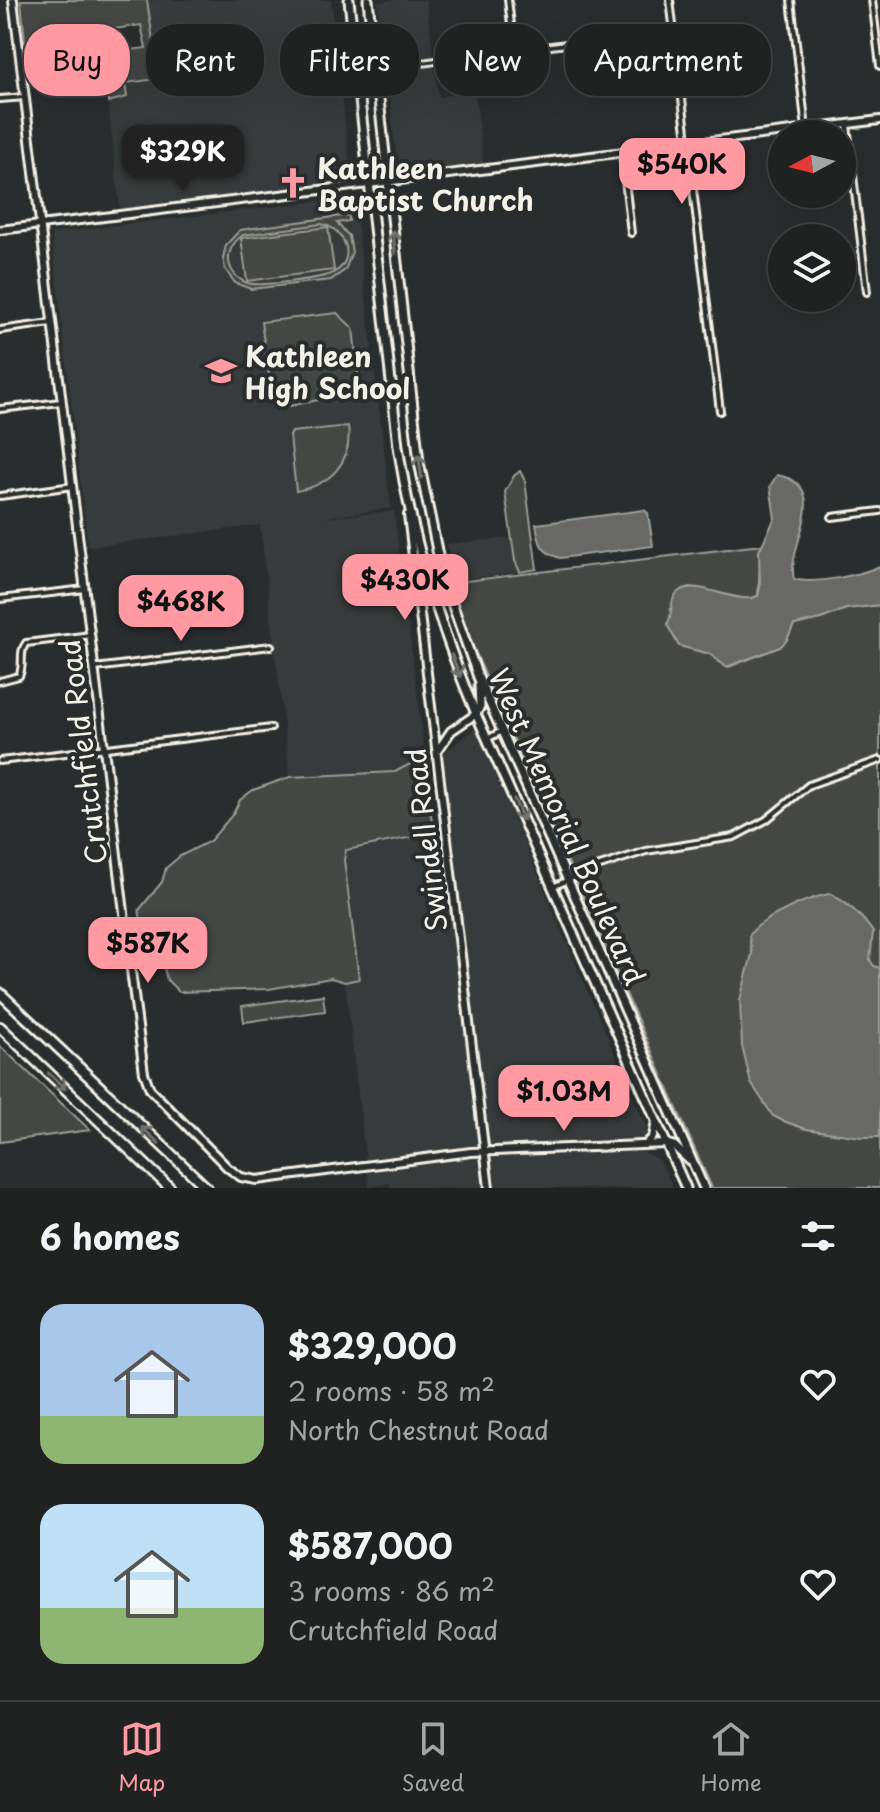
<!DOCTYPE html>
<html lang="en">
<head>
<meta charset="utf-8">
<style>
  body { margin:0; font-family:"Playpen Sans",sans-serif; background:#282a2a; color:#f1f3f6; height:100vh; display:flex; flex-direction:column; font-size:30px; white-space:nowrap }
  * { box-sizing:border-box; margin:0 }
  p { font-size:26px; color:#a2a4a5 }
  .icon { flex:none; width:44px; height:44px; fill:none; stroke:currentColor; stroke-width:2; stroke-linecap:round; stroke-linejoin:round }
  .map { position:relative; height:1188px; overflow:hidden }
  .panel { display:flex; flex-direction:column; background:#202222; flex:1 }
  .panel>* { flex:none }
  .guide { position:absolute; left:24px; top:24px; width:832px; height:72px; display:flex; gap:16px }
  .needle { width:52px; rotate:263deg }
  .tools { position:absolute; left:768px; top:120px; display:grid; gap:16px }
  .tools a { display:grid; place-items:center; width:88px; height:88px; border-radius:50%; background:#202222; box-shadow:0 8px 32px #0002,0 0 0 2px #3d3f40; font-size:40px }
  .price { position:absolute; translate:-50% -68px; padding:0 18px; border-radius:16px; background:#ff9aa2; color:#111; font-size:26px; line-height:52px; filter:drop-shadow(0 2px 4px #0008) }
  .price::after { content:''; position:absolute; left:50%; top:48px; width:24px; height:18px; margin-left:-12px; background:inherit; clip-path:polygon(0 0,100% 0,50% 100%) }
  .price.on { background:#222; color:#fff }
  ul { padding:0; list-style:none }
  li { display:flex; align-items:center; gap:24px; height:200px; padding:0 40px }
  li span { display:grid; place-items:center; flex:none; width:224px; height:160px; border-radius:24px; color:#555 }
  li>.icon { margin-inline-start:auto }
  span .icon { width:96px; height:96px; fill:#fffc; stroke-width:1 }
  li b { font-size:34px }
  h2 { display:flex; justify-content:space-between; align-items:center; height:96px; padding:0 40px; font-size:34px }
  .tag { padding:0 28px; border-radius:32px; background:#202222; box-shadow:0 8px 32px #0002,0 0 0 2px #3d3f40; font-size:28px; line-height:72px }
  .tag.on { background:#ff9aa2; color:#111 }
  .menu { display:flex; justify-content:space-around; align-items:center; height:112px; border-top:2px solid #3d3f40; background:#202222; font-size:22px; color:#a2a4a5 }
  .menu a { display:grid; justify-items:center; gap:4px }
  .menu .on { color:#ff9aa2 }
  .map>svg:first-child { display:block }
  .built { fill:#373a3a }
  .green { fill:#444645; stroke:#9c9c96; stroke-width:2; fill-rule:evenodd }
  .water { fill:#676866; stroke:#9f9f9a; stroke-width:2 }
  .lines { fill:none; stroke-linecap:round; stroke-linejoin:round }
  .street-casing { stroke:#f4f1e8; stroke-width:10 }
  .secondary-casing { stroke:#f4f1e8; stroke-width:12 }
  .primary-casing { stroke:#f4f1e8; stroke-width:13 }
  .highway-casing { stroke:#f4f1e8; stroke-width:14 }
  .street { stroke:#2a2d2e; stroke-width:4 }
  .secondary { stroke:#2a2d2e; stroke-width:6 }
  .primary { stroke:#2a2d2e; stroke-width:7 }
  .highway { stroke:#2a2d2e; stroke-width:8 }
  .oneway { stroke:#71726f }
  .labels { text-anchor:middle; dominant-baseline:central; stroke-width:8; stroke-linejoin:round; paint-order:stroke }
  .poi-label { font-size:28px; font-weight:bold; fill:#f4f1e8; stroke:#2a2d2e; text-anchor:start }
  .street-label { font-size:28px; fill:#f4f1e8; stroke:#2a2d2e }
</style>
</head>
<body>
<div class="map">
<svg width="880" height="1188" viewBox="0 0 880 1188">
  <rect width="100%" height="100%" fill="#2a2d2e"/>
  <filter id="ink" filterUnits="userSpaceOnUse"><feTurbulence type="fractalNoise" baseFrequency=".0125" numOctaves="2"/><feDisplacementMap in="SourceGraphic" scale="16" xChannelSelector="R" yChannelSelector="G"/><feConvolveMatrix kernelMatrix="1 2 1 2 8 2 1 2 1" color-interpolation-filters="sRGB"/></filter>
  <g filter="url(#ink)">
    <path class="built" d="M147 0H331L351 174 349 183 120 209 108 102 127 97 125 83 154 47Z
      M392 0H426L434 57 385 65 377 2Z
      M434 63 439 97 475 92 484 168 399 179 386 70Z
      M354 197 391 508 315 519 394 511 425 756 395 772 290 777 260 525 88 547 51 233Z
      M511 538 515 561 520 572 454 580 447 544Z
      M475 728 650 1136 644 1142 487 1148 440 754 448 750Z
      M442 833 481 1149 366 1163 345 982 358 979 344 860 346 850Z
      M636 1148 660 1160 673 1188H493L488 1154Z
      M482 1154 486 1188H390L389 1183 369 1188 367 1169Z"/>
    <path class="green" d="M21 0H147L154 47 203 42 206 73 125 83 127 97 108 102 101 54 146 48 141 25 25 42Z
      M349 215V221L337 223 349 236 352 252 345 270 331 280 251 289 235 283 225 269 223 258 226 245 240 230ZM321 224C345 228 358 260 333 273 321 279 260 287 247 283 239 280 233 274 230 266 226 253 233 242 243 235Z
      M328 227 334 270 247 281 241 238Z
      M337 313 353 328 360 391 290 406 278 403 268 391 266 380 269 375 261 322Z
      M348 426C353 463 330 485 296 491L290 436 292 432Z
      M520 471 525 481 537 569 520 572 515 561 505 492 514 476Z
      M761 545 758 596 747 599 689 587 670 609 672 617 667 624 679 646 710 654 720 663 729 667 780 647 786 641 794 625 821 619 846 609 880 605V1188H712L465 629 449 583Z
      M425 756 433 833 346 850 344 860 359 979 345 982 331 978 269 989 179 992 167 980 164 968 147 950 139 910 162 882 166 868 180 856 210 841 233 814 240 800 253 790 290 777 395 772Z
      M323 995 325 1011 244 1022 242 1006Z
      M0 1046 90 1130 0 1142Z"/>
    <path class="water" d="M777 475C836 486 785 547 794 579 814 585 860 575 880 566V605L846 609 821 619 794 625 786 641 780 647 726 667 710 654 679 646 667 624C674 614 668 604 676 594 693 574 735 607 758 596L760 587 759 551 775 518 770 486Z
      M644 510 648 513 653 546 560 558C540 552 539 543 536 524Z
      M831 894C848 903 862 916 873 932L870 960 874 966 880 968V1137H861L806 1129 783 1121 773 1116 751 1083 742 1046 740 1000 752 954 749 936C758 919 812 896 831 894Z"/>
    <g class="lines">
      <defs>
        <path id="street" d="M508 0 514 49
          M670 0 720 411
          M791 0 806 129
          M872 0 880 66
          M375 69 674 30
          M0 99 25 97
          M847 125 867 292
          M622 153 631 233
          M0 330 51 323
          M0 409 61 402
          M0 496 73 486
          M832 517 880 511
          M0 599 85 589
          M95 668 271 646
          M0 681 19 676C25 665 18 653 26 643L91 635
          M487 739 502 731
          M0 761 271 728
          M553 887 594 868 646 851 734 837 766 820 809 785 880 760"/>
        <path id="secondary" d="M13 0 136 1011 144 1073 150 1089 228 1168 241 1177 257 1180 471 1152 667 1144
          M0 230 880 120
          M408 515 489 1188
          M438 750 451 731 476 714
          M645 1145 653 1137 656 1121"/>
        <path id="primary" d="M349 0 398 446C412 540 440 628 476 714L686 1188
          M368 0 419 462 442 575 478 677 704 1188
          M476 714 480 706 479 685
          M667 1144 674 1146 689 1160"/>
        <path id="highway" d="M0 993 207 1188
          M0 1027 170 1188"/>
      </defs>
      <use href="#street" class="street-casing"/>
      <use href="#secondary" class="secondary-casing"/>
      <use href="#primary" class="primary-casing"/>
      <use href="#highway" class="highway-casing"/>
      <use href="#street" class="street"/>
      <use href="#secondary" class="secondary"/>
      <use href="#primary" class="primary"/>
      <use href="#highway" class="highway"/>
    </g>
    <defs><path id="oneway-shaft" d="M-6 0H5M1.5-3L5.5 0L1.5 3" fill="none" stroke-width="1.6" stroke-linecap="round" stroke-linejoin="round" transform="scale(2)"/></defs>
    <g class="oneway">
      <use href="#oneway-shaft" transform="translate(394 242) rotate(-96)"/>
      <use href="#oneway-shaft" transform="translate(420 466) rotate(-98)"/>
      <use href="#oneway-shaft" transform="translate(456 666) rotate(68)"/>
      <use href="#oneway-shaft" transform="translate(519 810) rotate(66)"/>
      <use href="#oneway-shaft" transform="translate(57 1081) rotate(43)"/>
      <use href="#oneway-shaft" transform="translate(150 1135) rotate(-137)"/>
    </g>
  </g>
  <defs>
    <symbol id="church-bare" viewBox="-9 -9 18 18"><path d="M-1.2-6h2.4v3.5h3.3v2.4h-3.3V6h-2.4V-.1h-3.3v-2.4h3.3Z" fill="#ff9aa2" stroke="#2a2d2e" stroke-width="2.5" paint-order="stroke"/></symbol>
    <symbol id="school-bare" viewBox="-9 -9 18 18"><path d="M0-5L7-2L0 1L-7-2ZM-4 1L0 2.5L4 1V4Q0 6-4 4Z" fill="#ff9aa2" stroke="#2a2d2e" stroke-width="2.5" paint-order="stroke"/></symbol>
  </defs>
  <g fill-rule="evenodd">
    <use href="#church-bare" x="271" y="161" width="44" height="44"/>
    <use href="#school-bare" x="199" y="349" width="44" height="44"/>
  </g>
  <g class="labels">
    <g class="poi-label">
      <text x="317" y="167">Kathleen<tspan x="317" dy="32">Baptist Church</tspan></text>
      <text x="245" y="355">Kathleen<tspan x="245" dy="32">High School</tspan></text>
    </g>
    <g class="street-label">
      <text transform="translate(82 752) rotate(-97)">Crutchfield Road</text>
      <text transform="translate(568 826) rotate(66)">West Memorial Boulevard</text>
      <text transform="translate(425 840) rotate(-97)">Swindell Road</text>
    </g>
  </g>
</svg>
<div class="tools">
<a><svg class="needle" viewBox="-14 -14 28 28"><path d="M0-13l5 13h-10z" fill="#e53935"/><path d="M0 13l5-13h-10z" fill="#a2a4a5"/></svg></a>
<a><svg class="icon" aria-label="layers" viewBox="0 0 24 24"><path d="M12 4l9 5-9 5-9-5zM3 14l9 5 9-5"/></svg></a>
</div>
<b class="price on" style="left:183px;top:193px">$329K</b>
<b class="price" style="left:682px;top:206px">$540K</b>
<b class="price" style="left:405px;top:622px">$430K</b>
<b class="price" style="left:181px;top:643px">$468K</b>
<b class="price" style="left:148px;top:985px">$587K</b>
<b class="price" style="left:564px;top:1133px">$1.03M</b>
<div class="guide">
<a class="tag on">Buy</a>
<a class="tag">Rent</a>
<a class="tag">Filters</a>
<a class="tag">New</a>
<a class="tag">Apartment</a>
</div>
</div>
<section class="panel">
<h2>6 homes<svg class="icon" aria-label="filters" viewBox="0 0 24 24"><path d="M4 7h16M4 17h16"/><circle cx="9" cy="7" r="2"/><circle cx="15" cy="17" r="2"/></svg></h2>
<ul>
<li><span style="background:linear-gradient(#a9c7e8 70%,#8fb573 0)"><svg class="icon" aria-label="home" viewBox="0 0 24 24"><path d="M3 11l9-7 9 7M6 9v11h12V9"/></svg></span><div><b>$329,000</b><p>2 rooms · 58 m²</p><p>North Chestnut Road</p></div><svg class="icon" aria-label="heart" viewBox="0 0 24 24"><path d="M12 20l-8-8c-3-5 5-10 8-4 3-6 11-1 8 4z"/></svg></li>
<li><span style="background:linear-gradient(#bfe0f5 65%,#8fb573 0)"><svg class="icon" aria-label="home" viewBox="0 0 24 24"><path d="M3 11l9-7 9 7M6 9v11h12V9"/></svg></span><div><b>$587,000</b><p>3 rooms · 86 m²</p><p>Crutchfield Road</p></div><svg class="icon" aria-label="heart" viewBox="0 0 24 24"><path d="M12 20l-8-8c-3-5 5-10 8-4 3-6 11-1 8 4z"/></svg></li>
</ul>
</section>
<nav class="menu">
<a class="on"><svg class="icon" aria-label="map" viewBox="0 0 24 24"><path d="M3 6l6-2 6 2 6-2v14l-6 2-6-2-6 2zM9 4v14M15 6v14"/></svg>Map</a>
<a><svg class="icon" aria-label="saved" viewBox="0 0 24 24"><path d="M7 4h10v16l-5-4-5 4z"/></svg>Saved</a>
<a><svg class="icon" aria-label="home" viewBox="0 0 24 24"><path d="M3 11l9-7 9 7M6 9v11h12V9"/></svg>Home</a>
</nav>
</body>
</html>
